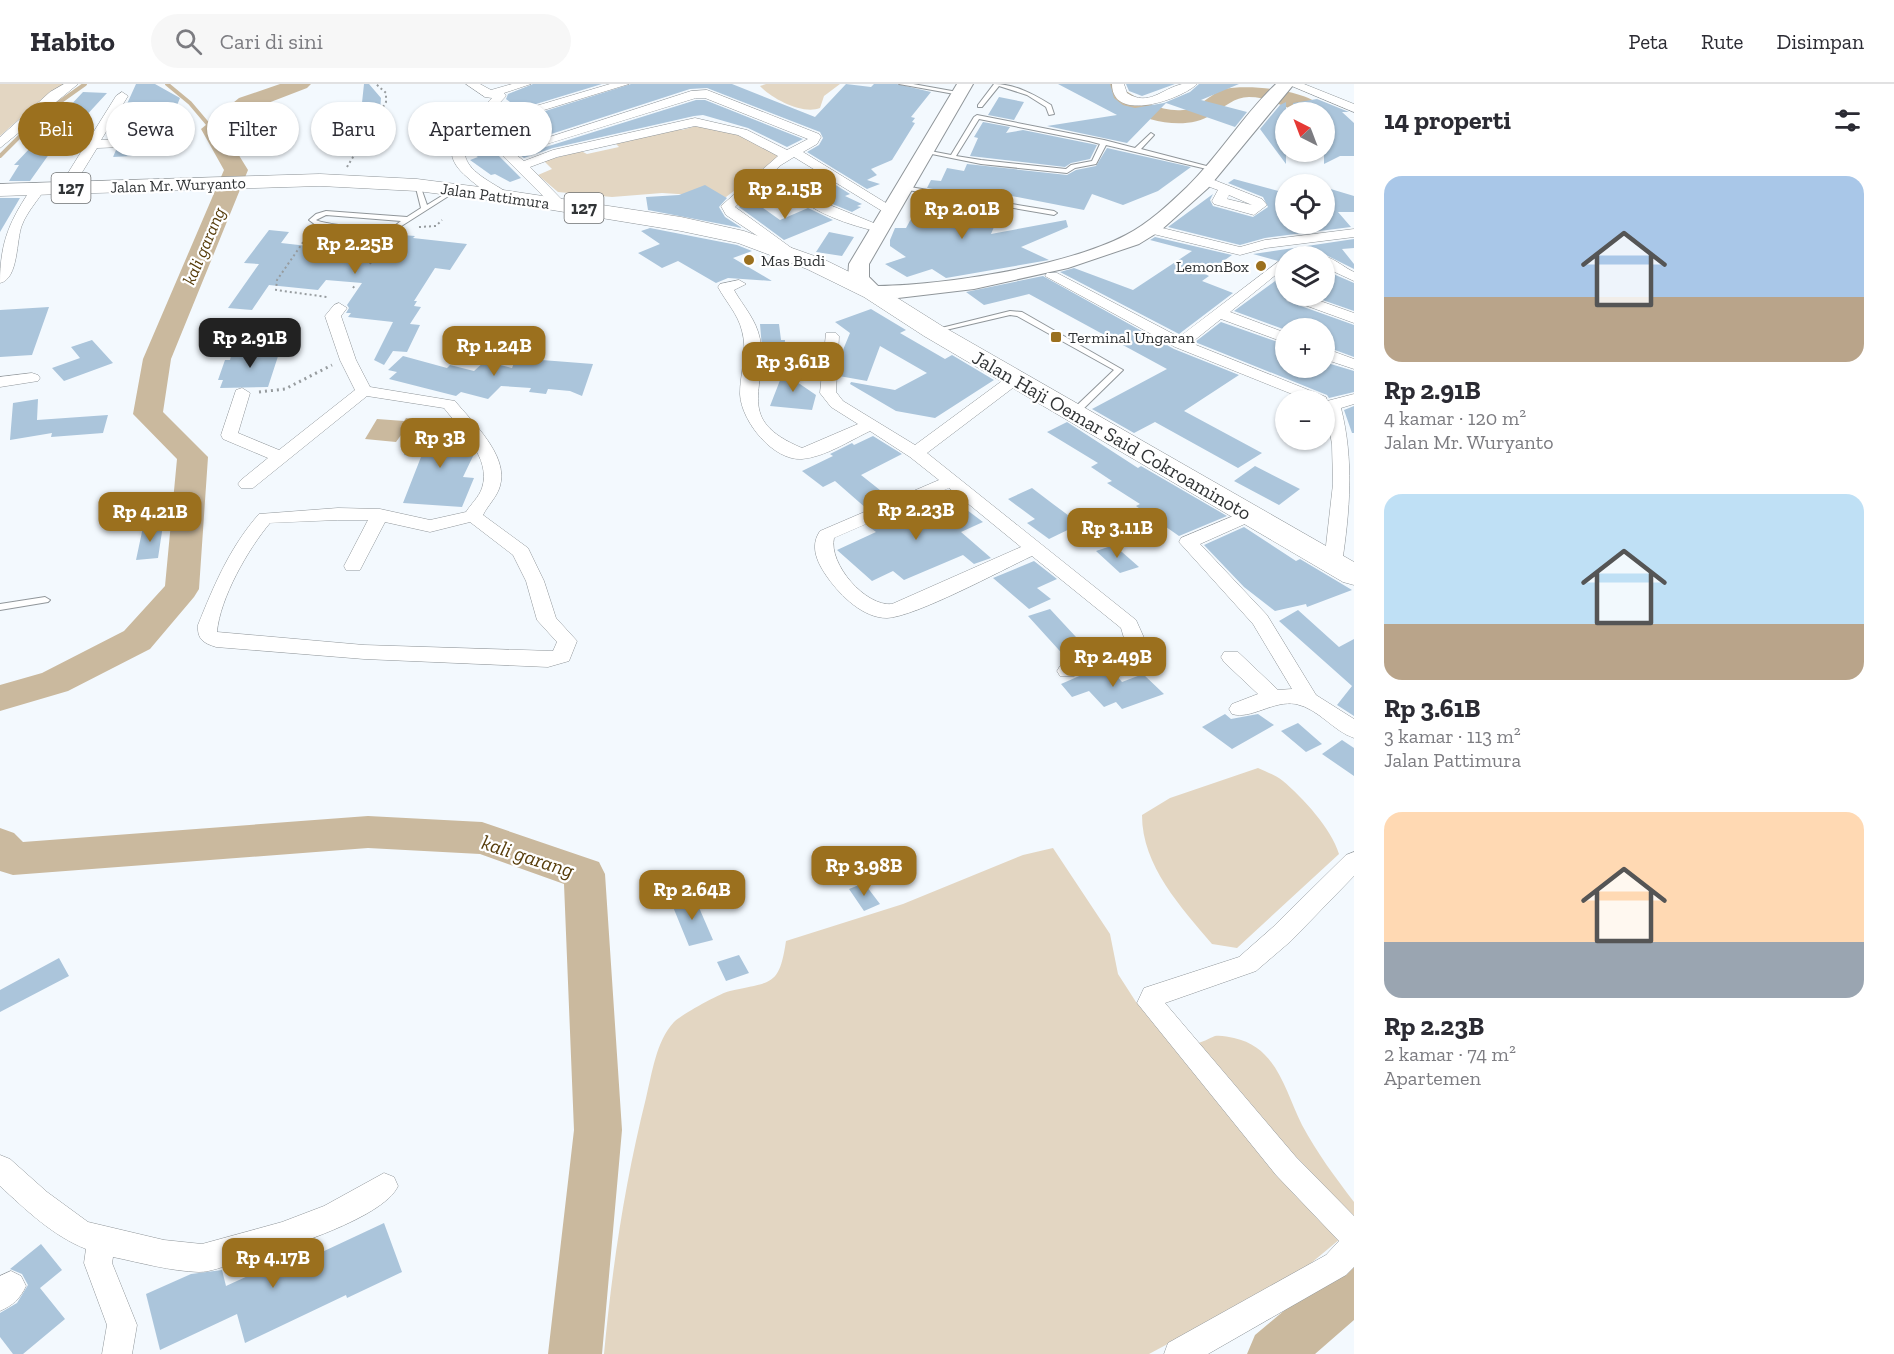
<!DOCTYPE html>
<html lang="id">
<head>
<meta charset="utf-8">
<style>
  body { margin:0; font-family:"Zilla Slab",serif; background:#f7f7f7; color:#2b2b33; height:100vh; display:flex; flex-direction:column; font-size:22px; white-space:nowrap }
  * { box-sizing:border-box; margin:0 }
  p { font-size:20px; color:#7c7c81 }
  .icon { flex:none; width:33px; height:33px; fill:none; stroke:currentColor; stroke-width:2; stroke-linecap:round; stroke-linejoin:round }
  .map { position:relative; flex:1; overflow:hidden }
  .panel { display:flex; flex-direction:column; background:#fff; width:540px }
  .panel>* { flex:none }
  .banner { position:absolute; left:18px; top:18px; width:570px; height:54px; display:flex; gap:12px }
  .needle { width:39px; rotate:318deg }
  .controls { position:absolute; left:1275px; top:18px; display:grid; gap:12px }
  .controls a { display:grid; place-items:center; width:60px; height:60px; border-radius:50%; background:#fff; box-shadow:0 2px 4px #0004; font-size:30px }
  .price { position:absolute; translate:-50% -51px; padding:0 14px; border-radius:12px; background:#9b701e; color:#fff; font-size:20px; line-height:39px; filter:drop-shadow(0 2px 3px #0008) }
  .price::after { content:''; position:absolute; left:50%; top:36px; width:18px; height:14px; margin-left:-9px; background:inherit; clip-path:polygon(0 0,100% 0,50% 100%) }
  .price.selected { background:#222; color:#fff }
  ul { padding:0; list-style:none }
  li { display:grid; align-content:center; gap:12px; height:318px; padding:0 30px }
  li span { display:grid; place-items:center; height:186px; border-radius:18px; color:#555 }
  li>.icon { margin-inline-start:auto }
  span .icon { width:108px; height:108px; fill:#fffc; stroke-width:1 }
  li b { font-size:26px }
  h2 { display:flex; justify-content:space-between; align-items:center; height:72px; padding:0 30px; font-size:26px }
  .pill { padding:0 21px; border-radius:27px; background:#fff; box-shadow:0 2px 4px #0004; font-size:21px; line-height:54px }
  .pill.selected { background:#9b701e; color:#fff }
  header { display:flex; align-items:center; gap:36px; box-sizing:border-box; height:84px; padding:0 30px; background:#fff; border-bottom:2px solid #e1e1e2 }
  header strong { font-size:28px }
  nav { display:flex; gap:33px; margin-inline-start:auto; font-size:21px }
  .search { width:420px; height:54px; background:#f7f7f7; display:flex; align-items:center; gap:15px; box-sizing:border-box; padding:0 21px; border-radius:33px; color:#7c7c81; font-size:22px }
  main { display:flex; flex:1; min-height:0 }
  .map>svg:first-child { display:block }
  .green { fill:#e3d6c2 }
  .water { fill:#cab99e }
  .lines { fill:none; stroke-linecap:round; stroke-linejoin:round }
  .stream { stroke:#cab99e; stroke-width:4 }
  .river { fill:#cab99e; fill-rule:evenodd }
  .building { fill:#abc5db }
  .lane-casing { stroke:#90969a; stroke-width:2 }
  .street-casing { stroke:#90969a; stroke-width:1 }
  .secondary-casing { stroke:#90969a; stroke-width:2 }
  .primary-casing { stroke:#90969a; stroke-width:1 }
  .path-far1 { stroke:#979c9f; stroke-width:2; stroke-dasharray:2 3; stroke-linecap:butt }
  .path { stroke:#979c9f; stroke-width:3; stroke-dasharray:2 4; stroke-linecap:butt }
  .lane { fill:#fff; fill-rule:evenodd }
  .street { fill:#fff; fill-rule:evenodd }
  .secondary { fill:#fff; fill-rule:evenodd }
  .primary { fill:#fff; fill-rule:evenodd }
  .poi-dot { fill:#9b701e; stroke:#fff; stroke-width:2 }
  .labels { text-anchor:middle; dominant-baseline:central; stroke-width:4.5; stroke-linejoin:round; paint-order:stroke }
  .far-street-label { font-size:16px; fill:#313436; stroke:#fff }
  .far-poi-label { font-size:16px; fill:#313436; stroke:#fff; text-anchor:start }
  .shield { fill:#fff; stroke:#6f7172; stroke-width:1.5 }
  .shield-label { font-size:18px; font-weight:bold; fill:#313436 }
  .far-water-label { font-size:18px; font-style:italic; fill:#573d0b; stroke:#fff }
  .street-label { font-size:20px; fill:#313436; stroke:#fff }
  .water-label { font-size:21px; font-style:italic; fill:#573d0b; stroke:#fff }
</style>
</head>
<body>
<header>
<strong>Habito</strong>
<div class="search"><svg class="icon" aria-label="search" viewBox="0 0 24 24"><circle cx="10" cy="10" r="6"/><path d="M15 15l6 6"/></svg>Cari di sini</div>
<nav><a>Peta</a><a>Rute</a><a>Disimpan</a></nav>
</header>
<main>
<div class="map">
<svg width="1354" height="1270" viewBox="0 0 1354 1270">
  <rect width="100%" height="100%" fill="#f3f9fe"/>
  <path class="green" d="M0 0H67L36 20 0 52Z
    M766 0H840L824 12 820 24C803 31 772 15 760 2Z
    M700 41C726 41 756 57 778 70L776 75 726 113 662 109 612 113 558 108 538 91 552 85 544 77 581 67 587 70 619 63 615 59 676 44 682 46Z
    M1258 684C1266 688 1276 691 1283 697 1303 714 1331 744 1339 770L1237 864 1212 860C1181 823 1142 782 1142 731L1170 714Z
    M1053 764 1110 850 1118 890 1136 918 1194 960C1202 959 1209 954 1215 952 1221 951 1228 953 1234 954 1277 963 1285 1007 1302 1041 1317 1069 1335 1093 1354 1118V1139L1340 1155 1298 1190 1149 1270H604C612 1184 625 1098 646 1014 652 990 656 957 674 938 681 931 720 909 730 907 771 897 779 904 786 857L903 820 1023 771Z"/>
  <path class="water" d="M406 334 428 336 421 348 404 347 396 358 365 355 377 335 404 337Z"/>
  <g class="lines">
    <path class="stream" d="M167 0 190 19 212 45
      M0 72 40 32 85 0"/>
    <path class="river" d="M280 0H311L307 4 255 24 224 47 248 86 171 275 163 328 208 373 199 505 194 513 150 565 68 607 0 627V601L42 589 124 547 165 502 177 375 133 330 143 275 224 86 201 45 239 14Z
      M1101 0H1123V5C1141 17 1162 28 1183 26 1199 25 1210 10 1224 5 1249 0 1312 5 1328 28L1324 33V28C1318 28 1308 30 1302 28 1283 24 1270 13 1249 13 1234 13 1225 23 1213 30 1186 47 1151 38 1125 25 1113 19 1103 14 1101 0Z
      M368 732 482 738 599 778 605 790 622 1046 602 1270H548L574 1046 564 800 480 770 368 764 13 791 0 787V744L14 749 23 758Z
      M1354 1175V1236L1315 1270H1247L1255 1251 1336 1183Z"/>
  </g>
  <path class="building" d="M136 0H155L180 14 167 46H170L163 64 153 65 151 71 113 73 116 66 124 65 131 60 121 53 125 41 117 42Z
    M364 0H369L381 14 380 27 361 28Z
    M533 0H602L496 32 493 30 504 24 501 20 510 18 506 15 508 10Z
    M631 0H732L815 33 846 0 871 3 874 0H897L931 8 911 33 915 34 912 38 915 39 892 76 871 85 877 91 867 96 880 100 867 105 807 68 819 61 823 54 820 48 707 4 690 5 499 67 498 71 521 94 510 98 495 90 491 91 470 76 478 73 467 66 478 62 474 58 490 54 482 47Z
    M1058 0H1110L1114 14 1123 21 1135 24 1164 19 1190 8 1199 0H1239L1201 16 1247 28 1235 43 1166 19 1127 59 1047 42 1117 31Z
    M1126 0H1175L1142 12 1129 7Z
    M83 8 107 9 61 59H57L30 97H9L19 81H14Z
    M999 13 1024 18 1014 36 988 31Z
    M1317 15 1349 28H1342L1354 39V72H1340L1324 80V28H1293V19Z
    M696 16H705L803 55 787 63 748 44 703 31 694 32 553 64 524 74 520 71Z
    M1286 18V80L1260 45 1280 21Z
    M983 38 1010 43 1006 49 1023 46 1097 61 1090 75 1071 79 1065 83 970 72 978 54 974 53Z
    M1107 64 1191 83 1158 107 1123 121 1092 110 1084 126 1007 111 1005 117 927 104 931 96 941 97 947 84 964 87 967 80 1067 91 1076 86 1096 82Z
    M820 91 850 110 845 112 862 120 857 122 861 123 852 128 825 117 830 114 801 99Z
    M1234 95 1286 109V140H1324V103L1354 112V128H1338L1351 143 1265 154 1240 161 1168 143 1213 110 1210 116 1213 122 1253 133 1268 123 1263 113 1228 99Z
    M705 101 727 114 719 123 725 133 742 144 648 126 646 113 679 111Z
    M924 111 1002 124 991 150 1066 136 1068 143 1021 163 1049 176 946 194 932 185 907 193 885 180 906 173 890 162V156L895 144H906Z
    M0 114H20L0 148Z
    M749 114 780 136 808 124 833 136 784 156 739 123Z
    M650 144 737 161 752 167 733 174 772 197 728 194 716 199 678 177 662 184 638 169 660 160 641 147Z
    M269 146 289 148 281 159 317 163 329 147 339 146 415 152 413 154 467 160 450 186 435 184 414 217H417L414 222 421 223 410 240 420 241 407 268 393 267 384 281 374 276 393 238 348 233 351 229H346L349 224 347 221 362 199 326 196 318 206 269 201 252 226 228 224 259 180 244 179Z
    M829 148 854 153 842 172 816 168Z
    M1155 153 1232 171 1205 190 1209 192 1202 197 1233 209 1179 250 1060 188 1074 184 1133 206 1192 167 1150 156Z
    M1354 155V164L1342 165 1354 180V185L1324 170 1319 172H1286V179L1253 170Z
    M1324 186 1354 199V227L1311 212H1324Z
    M1286 189 1284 212 1287 217 1354 241V273L1324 262V244L1286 246 1234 227Z
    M1043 192 1174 265 1239 291 1184 327 1262 369 1238 384 1155 338 1134 349 1092 325 1167 285 1029 210 984 221 966 208Z
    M49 223 32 271 0 273V226Z
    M871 225 906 246 900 249 945 275 952 271 994 296 935 334 896 327 850 300 851 298 895 306 927 289 880 262 867 297 839 292 840 273 850 249 835 238Z
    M1221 238 1286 261V284H1324V278L1354 287V308L1329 314 1327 311 1195 258Z
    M760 240H779L781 256H785L784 277 763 276Z
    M92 256 113 279 64 297 52 284 80 274 71 263Z
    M281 263 268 303 220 304 223 296H218L225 276H230L231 272H244L247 264Z
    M403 272 447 284 450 281 474 287 485 277 512 284 516 274 593 280 582 312 570 307 548 305 546 310 529 308 531 304 501 302 488 315 461 308 456 312 389 295 397 288 388 286Z
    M784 286 803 289 797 298 816 311 812 326 770 322Z
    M38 315 37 336 108 331 103 349 51 353 52 349 10 356 13 319Z
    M1354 322V349H1352L1344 326Z
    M1067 338 1138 384 1141 382 1227 432 1179 452 1136 422 1140 420 1107 399 1112 397 1091 383 1098 379 1047 348Z
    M436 342 458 344 475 368 463 393 474 394 462 423 403 419 421 373 404 371 413 352 430 354Z
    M873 352 902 370 861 391 890 414 867 425 835 397 823 403 802 387 833 372 830 370 852 359 854 361Z
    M1255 382 1300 405 1279 421 1234 397Z
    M1032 404 1053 420 1080 440 1049 455 1027 439 1035 435 1008 415Z
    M947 411 983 438 961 448 991 474 974 480 963 471 904 496 893 487 872 497 837 466 876 448 868 442 909 424 912 427Z
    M163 441 158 474 136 476 143 443Z
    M1244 443 1296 477 1300 475 1352 506 1307 523 1306 520 1275 527 1244 503 1204 461Z
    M1114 461 1139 483 1120 489 1096 467Z
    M1034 477 1057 495 1037 504 1051 515 1029 525 993 494Z
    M1050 525 1089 567 1068 576 1028 532Z
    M1298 526 1339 563 1354 555V632L1337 621 1352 602 1279 537Z
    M1102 582 1105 585 1109 583 1122 598 1143 590 1164 610 1122 625 1116 618 1104 623 1089 607 1072 613 1061 600Z
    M1225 630 1231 635 1258 630 1274 641 1232 665 1202 643Z
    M1298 639 1322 660 1306 668 1281 647Z
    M1342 656 1354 664V692L1322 670Z
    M864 799 880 820 864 827 849 805Z
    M694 812 713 856 689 862 671 818Z
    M739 871 749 889 726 897 717 878Z
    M59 874 69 892 0 928V906Z
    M384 1139 402 1188 347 1214 346 1211 245 1259 237 1230 160 1266 146 1210 191 1190 222 1186 226 1202 274 1180 273 1175 318 1155 322 1168Z
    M41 1160 62 1186 40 1204 65 1235 23 1270H13L0 1253V1229L17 1219 28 1201 22 1190 10 1185Z"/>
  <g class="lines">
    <defs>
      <path id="lane" d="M899 0H913L963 9 960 11Z
        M994 0C1015 0 1033 10 1051 21L1054 30 1049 31 1046 23 1027 11 999 2 982 23H978V21Z
        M977 31 1104 56 1135 64 1151 49 1154 51 1141 65 1218 85 1215 87 1106 61 1096 80 1075 84 1067 89 981 80 922 68 925 66 951 71 974 33ZM979 35 1089 57 1100 60 1092 77 1071 81 1066 85 981 76 956 72Z
        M415 100 420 101 427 121 453 105 458 106 392 148 317 142 309 136 316 130 326 127 407 133 421 124ZM326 131 401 137C398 139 393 144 389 145 381 147 323 140 316 136Z
        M904 102 1054 127 1057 129 1054 131 902 105 901 104Z
        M1010 227 1022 228 1123 286 1078 330H1075L1071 328 1072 326 1114 286 1017 232 1010 231 933 249 929 247Z
        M45 513 50 516 48 518 0 526V520Z"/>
      <path id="street" d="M64 0H78L0 64V53L50 8Z
        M466 0H480L491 6 512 0H531L504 9 506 12 482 38 610 0H629L472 48C449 80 485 94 508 109V115L503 116C491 113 476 101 467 93 429 61 471 39 492 14L485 13Z
        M1112 0H1124L1127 9C1149 23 1161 5 1182 0 1186 0 1192 0 1197 0 1182 15 1112 40 1112 0Z
        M1287 0H1304L1354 20V28Z
        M707 6 819 50 821 53 817 60 803 68 899 127 892 131 887 130 794 73 781 81 735 123 797 168 799 171 792 175 726 131 721 122 778 72 738 51 695 42 557 73 530 83 566 120 559 124 554 123 500 69 691 7ZM696 14H705L808 55 787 66 747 46 695 34 553 66 524 77 515 70Z
        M122 8 128 12 101 56 123 55 129 59 123 63 97 64 70 108H60L58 105 116 12Z
        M784 89 820 117 886 144 879 148C841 139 802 125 777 93Z
        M1204 92 1262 115 1267 121 1254 131 1214 120 1212 117 1218 106 1199 99V93ZM1229 111 1252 121 1227 115Z
        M38 101 45 105C38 116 27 128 22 141 16 155 19 195 0 199 0 157 10 136 33 102Z
        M1150 141 1240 163 1265 156 1354 145V153L1266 164 1240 171 1145 148 1143 145Z
        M1321 172C1332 172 1343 183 1354 188V197L1324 183V172Z
        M1278 178 1283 179 1285 182 1283 185 1230 228 1286 249V259L1221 235 1191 259 1326 313 1327 317 1354 310V320L1341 324C1354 376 1350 426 1342 479L1333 485 1324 479 1333 400 1332 360 1324 316H1307L1175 263 1045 192 1047 189H1057L1179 253Z
        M739 196 746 200 734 206C743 222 756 235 760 255 768 306 733 335 802 364L858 340 831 323 820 309 826 249H836L839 252 836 308 843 317 915 361 1010 291H1022L1024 294 1022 297 927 369 1136 536 1145 556 1142 561 1074 592H1060L1057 587 1060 582 1124 554 1121 544 1032 472C1002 486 915 533 887 534 863 534 841 512 828 494 818 480 809 463 820 447L939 396 910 373 870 347C849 357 825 373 802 375 773 377 741 337 740 310 740 289 748 268 742 247 738 230 726 218 718 203L720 200ZM949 404 1021 463 892 520C866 523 828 480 834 454Z
        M1286 212H1306L1354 229V239L1288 215Z
        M339 219 347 224 341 232 356 276 370 303 455 317C472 338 509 371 500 402 497 413 488 421 483 431L528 464 544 497 556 534 577 557 569 577 548 583 364 575 216 563C203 559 197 555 198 541 214 501 230 463 259 430L338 424 380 425 430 436 466 428C471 420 479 413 482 404 492 374 460 345 444 324L367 312 253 404H241L238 400 241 396 268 374 223 355 221 351 236 306 242 304 250 309 238 349 279 366 355 306 340 276 325 232 334 221ZM338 436H368L344 482 346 486H360L385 438 430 448 470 438 513 471 526 497 537 536 557 558 553 567 364 561 217 548C220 514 248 465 270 439Z
        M1324 264 1354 275V285L1324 275Z
        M32 289 38 291 40 294 38 297 0 303V293Z
        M1250 425 1256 427 1259 431 1256 435 1200 460 1267 531 1316 611 1354 635V654C1333 647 1319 625 1296 620 1273 616 1251 636 1232 630L1229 625 1232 620 1258 610 1224 578 1221 573 1224 568H1238L1278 606 1292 605 1253 540 1179 458 1181 454Z
        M1354 768V792L1291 857 1256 887 1165 919 1296 1073 1354 1132V1183L1346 1191 1208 1270H1164L1168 1259 1326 1171 1339 1157 1276 1091 1137 919 1144 904 1239 873 1273 843 1346 771Z
        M0 1071 10 1075 47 1108 88 1138 164 1156 202 1160 282 1138 324 1122 384 1089 394 1093 398 1102C383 1136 271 1169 235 1179 224 1182 211 1188 199 1188 170 1187 142 1179 113 1173L112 1179 137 1241 132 1270H102L107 1241 84 1179 86 1165C53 1152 26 1126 0 1102Z
        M11 1187 21 1192 26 1202C20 1215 13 1221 0 1227V1192Z"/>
      <path id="secondary" d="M957 0H973L869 180V193L878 202C945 201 1067 182 1126 151 1149 139 1168 121 1187 103 1220 71 1243 31 1276 0H1294L1208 104 1160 147 1139 160 1068 184 974 205 898 214 865 212 848 194 849 180Z"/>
      <path id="primary" d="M320 90 417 95 503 106 681 133 744 147 823 175 880 203 942 242 1354 478V501L1343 498 924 252 864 213 807 185 738 159 681 147 503 118 417 107 320 102 0 112V100Z"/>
    </defs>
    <use href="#lane" class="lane-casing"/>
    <use href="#street" class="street-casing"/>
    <use href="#secondary" class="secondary-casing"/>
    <use href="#primary" class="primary-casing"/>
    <path class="path-far1" d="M347 83 386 18V9L376 0
      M419 143 436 142 442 136
      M306 154 277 196 276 206 327 213
      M370 180 373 174
      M353 204 356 200"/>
    <path class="path" d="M259 308 285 305 332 281"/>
    <use href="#lane" class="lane"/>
    <use href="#street" class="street"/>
    <use href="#secondary" class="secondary"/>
    <use href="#primary" class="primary"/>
  </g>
  <g class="poi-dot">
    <circle cx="749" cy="176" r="6"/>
    <circle cx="1261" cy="182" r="6"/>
    <rect x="1050" y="247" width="12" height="12" rx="3"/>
  </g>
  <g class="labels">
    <g class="far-street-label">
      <text transform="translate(178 101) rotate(-2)">Jalan Mr. Wuryanto</text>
      <text transform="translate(495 112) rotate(8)">Jalan Pattimura</text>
    </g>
    <g class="far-poi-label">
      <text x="761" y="176">Mas Budi</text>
      <text x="1249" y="182" text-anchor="end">LemonBox</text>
      <text x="1068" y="253">Terminal Ungaran</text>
    </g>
    <g class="shield">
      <rect x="51.5" y="89" width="39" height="30" rx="4.5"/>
      <rect x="564.5" y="109" width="39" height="30" rx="4.5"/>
    </g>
    <g class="shield-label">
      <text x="71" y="104">127</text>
      <text x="584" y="124">127</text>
    </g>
    <g class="far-water-label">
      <text transform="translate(204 162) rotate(-67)">kali garang</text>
    </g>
    <g class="street-label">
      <text transform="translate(1112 351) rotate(30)">Jalan Haji Oemar Said Cokroaminoto</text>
    </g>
    <g class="water-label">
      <text transform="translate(528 772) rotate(18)">kali garang</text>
    </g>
  </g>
</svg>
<div class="controls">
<a><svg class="needle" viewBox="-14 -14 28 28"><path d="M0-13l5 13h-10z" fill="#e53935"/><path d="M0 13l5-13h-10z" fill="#7c7c81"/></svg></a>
<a><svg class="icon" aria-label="locate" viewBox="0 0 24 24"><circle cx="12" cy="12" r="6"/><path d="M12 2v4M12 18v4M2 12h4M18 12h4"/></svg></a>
<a><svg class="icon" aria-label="layers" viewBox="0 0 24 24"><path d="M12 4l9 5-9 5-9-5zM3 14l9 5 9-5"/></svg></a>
<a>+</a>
<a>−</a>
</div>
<b class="price" style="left:785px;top:136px">Rp 2.15B</b>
<b class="price" style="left:962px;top:156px">Rp 2.01B</b>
<b class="price" style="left:355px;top:191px">Rp 2.25B</b>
<b class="price selected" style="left:250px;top:285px">Rp 2.91B</b>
<b class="price" style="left:494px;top:293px">Rp 1.24B</b>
<b class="price" style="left:793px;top:309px">Rp 3.61B</b>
<b class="price" style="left:440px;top:385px">Rp 3B</b>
<b class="price" style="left:916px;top:457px">Rp 2.23B</b>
<b class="price" style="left:150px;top:459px">Rp 4.21B</b>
<b class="price" style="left:1117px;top:475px">Rp 3.11B</b>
<b class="price" style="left:1113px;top:604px">Rp 2.49B</b>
<b class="price" style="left:864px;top:813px">Rp 3.98B</b>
<b class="price" style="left:692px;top:837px">Rp 2.64B</b>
<b class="price" style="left:273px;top:1205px">Rp 4.17B</b>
<div class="banner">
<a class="pill selected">Beli</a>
<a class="pill">Sewa</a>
<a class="pill">Filter</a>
<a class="pill">Baru</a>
<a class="pill">Apartemen</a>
</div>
</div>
<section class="panel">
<h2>14 properti<svg class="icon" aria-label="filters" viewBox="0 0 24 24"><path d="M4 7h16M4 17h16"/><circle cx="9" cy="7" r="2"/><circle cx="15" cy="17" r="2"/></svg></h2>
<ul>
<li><span style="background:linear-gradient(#a9c7e8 65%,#b9a48a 0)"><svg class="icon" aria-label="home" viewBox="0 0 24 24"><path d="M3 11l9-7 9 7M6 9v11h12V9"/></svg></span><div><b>Rp 2.91B</b><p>4 kamar · 120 m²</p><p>Jalan Mr. Wuryanto</p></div></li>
<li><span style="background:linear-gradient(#bfe0f5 70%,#b9a48a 0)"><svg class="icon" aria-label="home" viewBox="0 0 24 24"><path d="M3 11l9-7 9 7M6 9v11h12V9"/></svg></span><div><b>Rp 3.61B</b><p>3 kamar · 113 m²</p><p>Jalan Pattimura</p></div></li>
<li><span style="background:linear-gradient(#ffd9b3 70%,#9aa5b1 0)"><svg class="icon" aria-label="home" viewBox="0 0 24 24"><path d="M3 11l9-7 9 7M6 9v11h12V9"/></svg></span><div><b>Rp 2.23B</b><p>2 kamar · 74 m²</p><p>Apartemen</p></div></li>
</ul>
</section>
</main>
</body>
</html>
